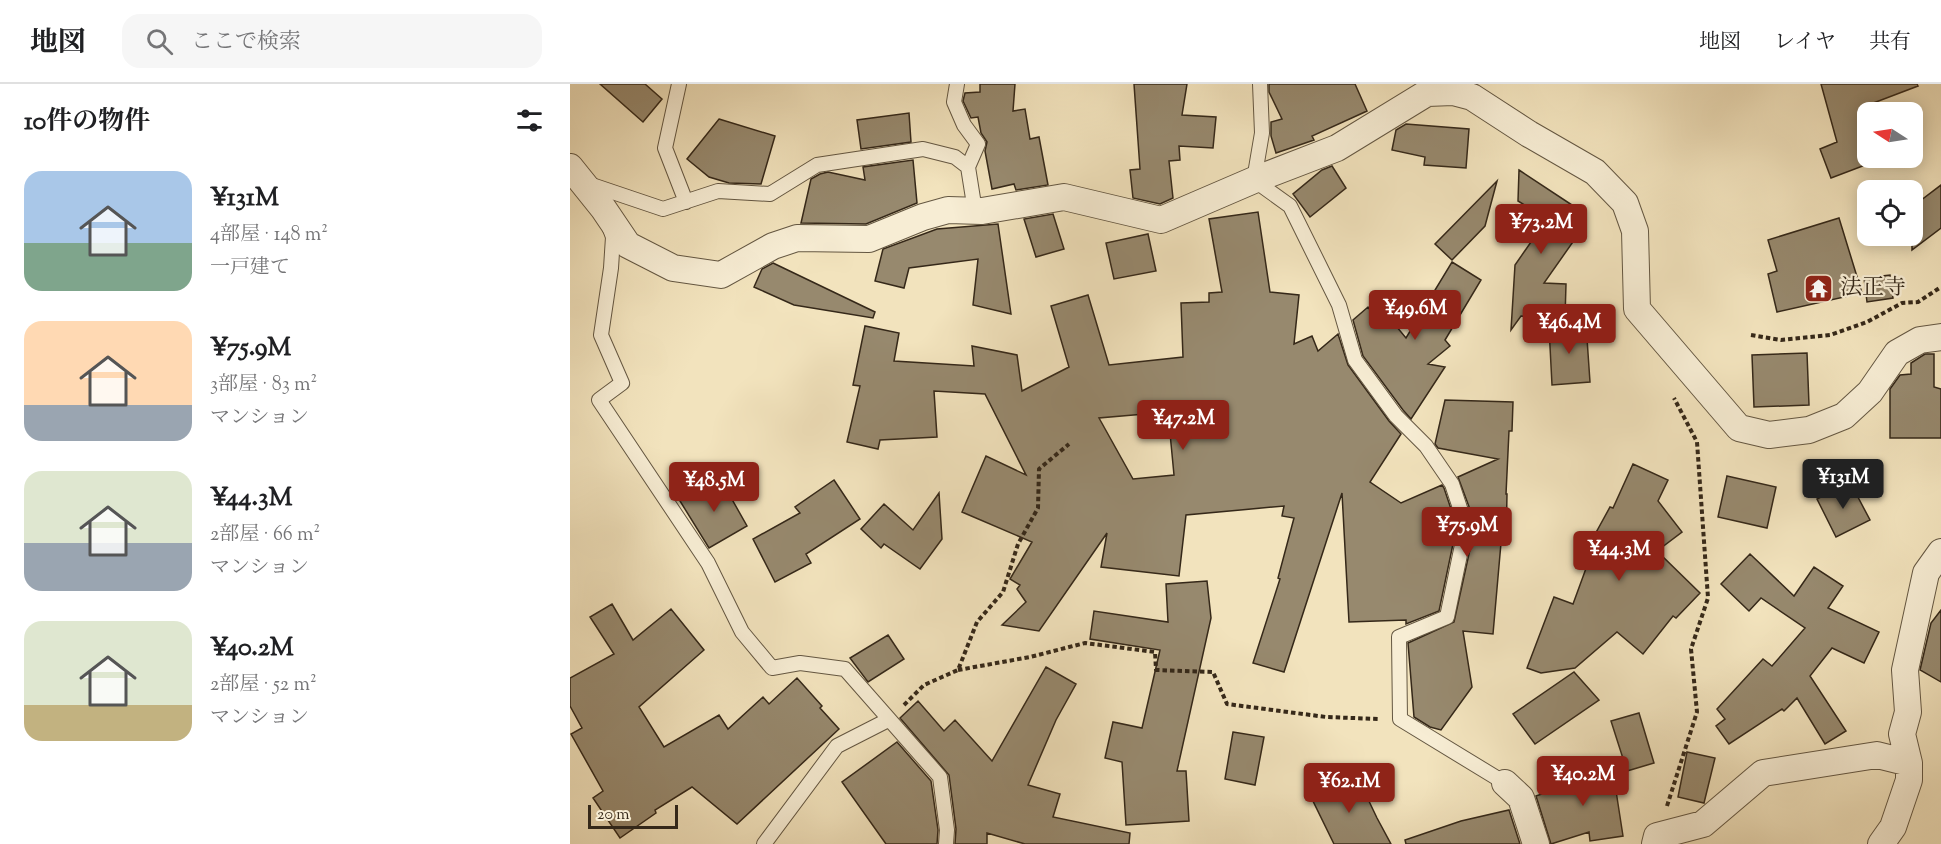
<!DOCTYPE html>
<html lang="ja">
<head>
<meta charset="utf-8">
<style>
  body { margin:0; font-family:"Sorts Mill Goudy","Noto Serif JP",serif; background:#f6f6f6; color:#202124; height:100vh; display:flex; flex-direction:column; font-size:22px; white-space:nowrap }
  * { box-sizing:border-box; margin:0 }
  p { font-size:20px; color:#757577 }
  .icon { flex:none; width:33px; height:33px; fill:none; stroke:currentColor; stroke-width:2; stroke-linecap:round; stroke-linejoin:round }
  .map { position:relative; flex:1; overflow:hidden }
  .details { display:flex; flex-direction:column; background:#fff; width:570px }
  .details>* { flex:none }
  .needle { width:39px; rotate:282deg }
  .fabs { position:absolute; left:1287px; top:18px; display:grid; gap:12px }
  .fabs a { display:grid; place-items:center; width:66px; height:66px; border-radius:12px; background:#fff; box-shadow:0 3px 15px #0003; font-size:30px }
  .scale { position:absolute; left:18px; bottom:15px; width:90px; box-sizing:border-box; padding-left:6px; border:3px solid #352819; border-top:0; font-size:16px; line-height:21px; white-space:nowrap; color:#352819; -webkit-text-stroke:4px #f7edd4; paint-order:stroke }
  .price { position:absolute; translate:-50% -51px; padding:0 14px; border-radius:6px; background:#8f2418; color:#fff; font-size:20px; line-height:39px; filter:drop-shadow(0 2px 3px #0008) }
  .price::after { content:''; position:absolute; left:50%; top:36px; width:18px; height:14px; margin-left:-9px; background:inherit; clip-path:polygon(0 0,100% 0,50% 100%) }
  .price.active { background:#222; color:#fff }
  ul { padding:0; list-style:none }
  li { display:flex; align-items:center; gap:18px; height:150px; padding:0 24px }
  li span { display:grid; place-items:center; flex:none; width:168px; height:120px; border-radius:18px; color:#555 }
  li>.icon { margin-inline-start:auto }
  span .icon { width:72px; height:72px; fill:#fffc; stroke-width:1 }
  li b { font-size:26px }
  h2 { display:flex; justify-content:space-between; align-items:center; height:72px; padding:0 24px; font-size:26px }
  header { display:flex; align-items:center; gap:36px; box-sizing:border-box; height:84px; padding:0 30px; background:#fff; border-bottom:2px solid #e0e0e0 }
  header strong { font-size:28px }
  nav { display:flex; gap:33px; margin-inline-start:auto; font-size:21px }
  .search { width:420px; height:54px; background:#f6f6f6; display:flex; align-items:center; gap:15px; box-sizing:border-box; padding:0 21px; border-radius:18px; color:#757577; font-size:22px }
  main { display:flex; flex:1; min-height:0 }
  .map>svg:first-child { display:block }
  .building { fill:#97896e; stroke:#352819; stroke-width:1.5; fill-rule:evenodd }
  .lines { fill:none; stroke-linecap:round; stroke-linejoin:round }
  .service-casing { stroke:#645742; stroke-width:16 }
  .minor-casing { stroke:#645742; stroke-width:28 }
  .path { stroke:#352819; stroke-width:4; stroke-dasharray:4.5 3; stroke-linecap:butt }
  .service { stroke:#f7edd4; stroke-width:14 }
  .minor { stroke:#f7edd4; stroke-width:26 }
  .labels { text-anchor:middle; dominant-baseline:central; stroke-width:4.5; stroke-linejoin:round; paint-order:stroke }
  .poi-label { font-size:22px; fill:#352819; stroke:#f7edd4; text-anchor:start }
</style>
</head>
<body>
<header>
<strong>地図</strong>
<div class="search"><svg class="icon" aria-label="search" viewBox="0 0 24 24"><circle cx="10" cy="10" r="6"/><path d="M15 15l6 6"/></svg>ここで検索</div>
<nav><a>地図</a><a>レイヤ</a><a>共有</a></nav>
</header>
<main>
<section class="details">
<h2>10件の物件<svg class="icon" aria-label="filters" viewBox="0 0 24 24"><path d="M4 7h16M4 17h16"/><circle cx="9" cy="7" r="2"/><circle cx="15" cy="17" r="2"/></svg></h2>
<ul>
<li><span style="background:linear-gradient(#a9c7e8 60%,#7fa58c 0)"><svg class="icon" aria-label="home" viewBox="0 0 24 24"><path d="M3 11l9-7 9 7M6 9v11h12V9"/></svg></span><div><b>¥131M</b><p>4部屋 · 148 m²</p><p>一戸建て</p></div></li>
<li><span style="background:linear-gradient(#ffd9b3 70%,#9aa5b1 0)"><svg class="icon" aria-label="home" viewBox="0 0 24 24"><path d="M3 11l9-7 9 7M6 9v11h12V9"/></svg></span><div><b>¥75.9M</b><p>3部屋 · 83 m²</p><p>マンション</p></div></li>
<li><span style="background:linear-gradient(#dfe7d0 60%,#9aa5b1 0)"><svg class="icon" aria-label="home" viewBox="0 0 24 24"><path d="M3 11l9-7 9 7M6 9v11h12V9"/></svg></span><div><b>¥44.3M</b><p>2部屋 · 66 m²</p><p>マンション</p></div></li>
<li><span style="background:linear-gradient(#dfe7d0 70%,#c2b280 0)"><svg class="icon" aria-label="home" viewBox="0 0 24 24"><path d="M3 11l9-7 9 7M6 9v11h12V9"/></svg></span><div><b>¥40.2M</b><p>2部屋 · 52 m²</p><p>マンション</p></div></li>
</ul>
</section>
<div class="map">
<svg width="1371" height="760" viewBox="0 0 1371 760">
  <rect width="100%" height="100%" fill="#f2e3bd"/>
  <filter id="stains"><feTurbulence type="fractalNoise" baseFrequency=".00333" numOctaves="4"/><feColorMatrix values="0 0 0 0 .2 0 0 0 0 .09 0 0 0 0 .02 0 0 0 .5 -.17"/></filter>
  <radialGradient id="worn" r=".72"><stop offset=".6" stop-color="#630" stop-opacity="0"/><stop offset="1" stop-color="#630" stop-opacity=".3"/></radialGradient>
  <path class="building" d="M30 0H75L92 15 73 38Z
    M410 0H445L443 27 455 25 460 55 469 53 478 101 446 106 444 100 422 105 415 67 417 58 411 49 408 33 401 34 393 17 395 9 410 8Z
    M564 0H617L612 31 646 33 643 64 609 62 610 76 599 77 603 114 590 120 563 114 560 86 570 85Z
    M699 0H785L797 27 742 52 744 56 706 69 701 52V38L712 35 699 8Z
    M1251 0H1347L1348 2 1298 21V80L1261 94 1250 65 1267 58Z
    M339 29 341 58 291 65 287 36Z
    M149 35 205 52 191 100 159 99 139 93 117 75Z
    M836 40 899 45 896 84 854 81 855 73 822 66 826 46Z
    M343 76 347 119 296 140 231 139 241 95 250 90 258 88 295 96 293 83Z
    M762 82 776 104 740 133 723 110 752 86Z
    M949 86 1005 123 988 142 984 140 1005 155 974 199 996 200 995 234 951 232 941 246 945 181 977 135 948 117Z
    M927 97 915 142 882 176 865 160Z
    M1371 101V144L1342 166V123Z
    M688 128 700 208 729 211 724 260 742 252 748 267 768 250 778 281 819 337 831 350 800 398 831 419 872 401 874 404 883 431V460L869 527 836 540V536L779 538 772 409 714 588 683 579 710 495 708 494 724 434 712 432 714 422 616 431 609 492 531 483 537 449 469 547 432 541 456 518 447 505 450 501 440 495 462 458 392 428 416 372 456 391 415 310 364 307 367 353 310 356 308 365 277 358 290 302 283 301 295 242 329 249 324 277 404 282 402 262 447 271 452 307 499 283 481 222 518 211 539 281 613 273 611 219 639 218V209L652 208 639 135ZM598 328 604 391 563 395 529 334Z
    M483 130 494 165 466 173 454 135Z
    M1269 134 1292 209 1207 228 1198 190 1207 187 1198 156Z
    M428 140 441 230 403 221 408 175 339 184 334 204 305 197 313 165 367 145Z
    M578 150 586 187 544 195 536 159Z
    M882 178 911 196 875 256 880 262 858 280 875 283 841 335 833 326 793 272 783 236 798 223 809 239 817 231 836 254Z
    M203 179 305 228 303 234 224 221 184 203 192 185Z
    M1320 191 1323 214 1297 218 1294 194Z
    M1016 240 1020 298 982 301 979 243Z
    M1237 269 1239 321 1184 323 1182 271Z
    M1355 270H1364V303L1371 305V354H1320V305L1330 291 1341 290V279Z
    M875 316 943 318 942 347H939L936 410H937L936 459H931L923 550 893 547 902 603 871 646 860 643 844 633 838 559 884 538 901 461V428L888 393 928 375 868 364 865 360Z
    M1063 380 1098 396 1088 417 1112 448 1087 467 1130 509 1106 534 1103 532 1073 570 1047 548 1005 584 971 589 957 584 984 513 1003 520 1018 479 1012 474 1040 423 1043 424Z
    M1157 392 1206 403 1197 444 1148 433Z
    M150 394 177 442 139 464 110 417Z
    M264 396 290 435 236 470 241 479 205 498 183 455 230 429 225 423Z
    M1280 398 1300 436 1266 453 1247 415Z
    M369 409 372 455 350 485 314 460 311 464 291 445 314 420 343 446Z
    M1180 470 1224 512 1244 483 1273 502 1258 524 1309 548 1294 579 1262 564 1240 592 1276 647 1255 660 1227 614 1214 627 1212 625 1159 660 1146 642 1155 635 1147 625 1193 575 1202 582 1235 544 1191 514 1179 527 1151 500Z
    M637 497 641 534 607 687H616L619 737 556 741 552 678 535 674 543 638 572 644 590 566 520 555 524 527 598 538 596 500Z
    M42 520 63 556 101 525 134 566 69 623 94 663 149 631 158 645 193 613 199 620 227 594 252 622 250 624 269 645 167 740 122 703 85 726 86 729 50 754 23 714 33 707 1 650 12 644 0 622V594L44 570 20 533Z
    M1371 526V598L1350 586 1361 539Z
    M318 551 334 575 298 598 280 574Z
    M476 583 506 600 486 636 458 701 490 710 483 733 560 749 559 760H455L417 749V760H385L386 745 379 691 330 634 348 617 374 647 385 636 422 677Z
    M1004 588 1029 616 965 660 943 630Z
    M1069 629 1084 679 1057 687 1041 637Z
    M663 648 694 653 685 701 655 695Z
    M327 658 361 697 368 746 367 760H316L272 698Z
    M1117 668 1145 674 1134 719 1108 713Z
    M1042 681 1053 752 1020 757 1019 748 981 760 966 712 1006 698 1004 688Z
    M786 690 807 734 821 760H764L741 713Z
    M939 726 950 760H836L835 756 891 737Z"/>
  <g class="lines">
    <defs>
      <path id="service" d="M109 0 95 64 116 118
        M387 0 384 18 394 41 408 60 398 83
        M690 0 692 49 684 96 720 122 769 221 785 276 826 332 856 362 882 400 892 430V461L877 533 829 553 830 635 935 699
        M16 99 93 125 148 107 200 110 247 81 353 65 385 73 398 83 405 127
        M40 145 43 153 41 184 31 251 52 299 29 316 138 479 172 548 202 584 230 579 275 585 370 693 377 746 376 760
        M194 760 267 662 318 636"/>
      <path id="minor" d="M0 83 33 124 58 161 103 184 151 191 203 162 227 154 299 155 353 133 378 126 412 127 494 113 591 136 684 96 767 64 857 9 883 8 902 13 959 50 1025 88 1055 119 1065 147 1067 225 1169 344 1199 351 1239 346 1274 332 1300 308 1327 269 1350 256 1371 253
        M935 699 951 714 966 760
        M1085 760 1087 752 1133 740 1193 689 1307 671 1339 679
        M1311 760 1323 743 1339 696V679L1332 650 1338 628 1335 586 1356 489 1371 468"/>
    </defs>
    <use href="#service" class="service-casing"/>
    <use href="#minor" class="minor-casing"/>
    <path class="path" d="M1181 251 1211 256 1260 251 1297 238 1332 219 1348 218 1371 203
      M388 586 460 573 515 559 585 568 586 586 643 588 657 620 756 633 809 635
      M334 621 354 601 388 586 407 538 433 508 448 460 468 424 469 385 499 360
      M1097 722 1127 628 1121 565 1138 514 1127 358 1104 314"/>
    <use href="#service" class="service"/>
    <use href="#minor" class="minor"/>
  </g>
  <defs>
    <symbol id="temple-square" viewBox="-11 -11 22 22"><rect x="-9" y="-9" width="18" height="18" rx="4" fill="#8f2418" stroke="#f7edd4"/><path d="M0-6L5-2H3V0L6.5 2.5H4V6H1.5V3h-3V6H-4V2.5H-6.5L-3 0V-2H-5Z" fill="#fff"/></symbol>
  </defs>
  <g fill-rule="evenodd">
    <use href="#temple-square" x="1232" y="188" width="33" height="33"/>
  </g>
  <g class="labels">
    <g class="poi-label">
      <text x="1270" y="205">法正寺</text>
    </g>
  </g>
  <rect width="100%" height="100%" filter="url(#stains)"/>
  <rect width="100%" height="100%" fill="url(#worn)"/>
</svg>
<div class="fabs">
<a><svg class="needle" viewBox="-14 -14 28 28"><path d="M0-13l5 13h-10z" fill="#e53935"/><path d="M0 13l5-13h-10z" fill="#757577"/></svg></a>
<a><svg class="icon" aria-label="locate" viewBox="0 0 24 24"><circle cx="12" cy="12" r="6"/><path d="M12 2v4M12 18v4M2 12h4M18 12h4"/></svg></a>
</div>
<div class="scale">20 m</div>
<b class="price" style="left:971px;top:171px">¥73.2M</b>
<b class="price" style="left:845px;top:257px">¥49.6M</b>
<b class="price" style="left:999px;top:271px">¥46.4M</b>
<b class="price" style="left:613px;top:367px">¥47.2M</b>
<b class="price active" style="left:1273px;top:426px">¥131M</b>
<b class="price" style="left:144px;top:429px">¥48.5M</b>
<b class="price" style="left:897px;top:474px">¥75.9M</b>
<b class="price" style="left:1049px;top:498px">¥44.3M</b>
<b class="price" style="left:1013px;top:723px">¥40.2M</b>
<b class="price" style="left:779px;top:730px">¥62.1M</b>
</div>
</main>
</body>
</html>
